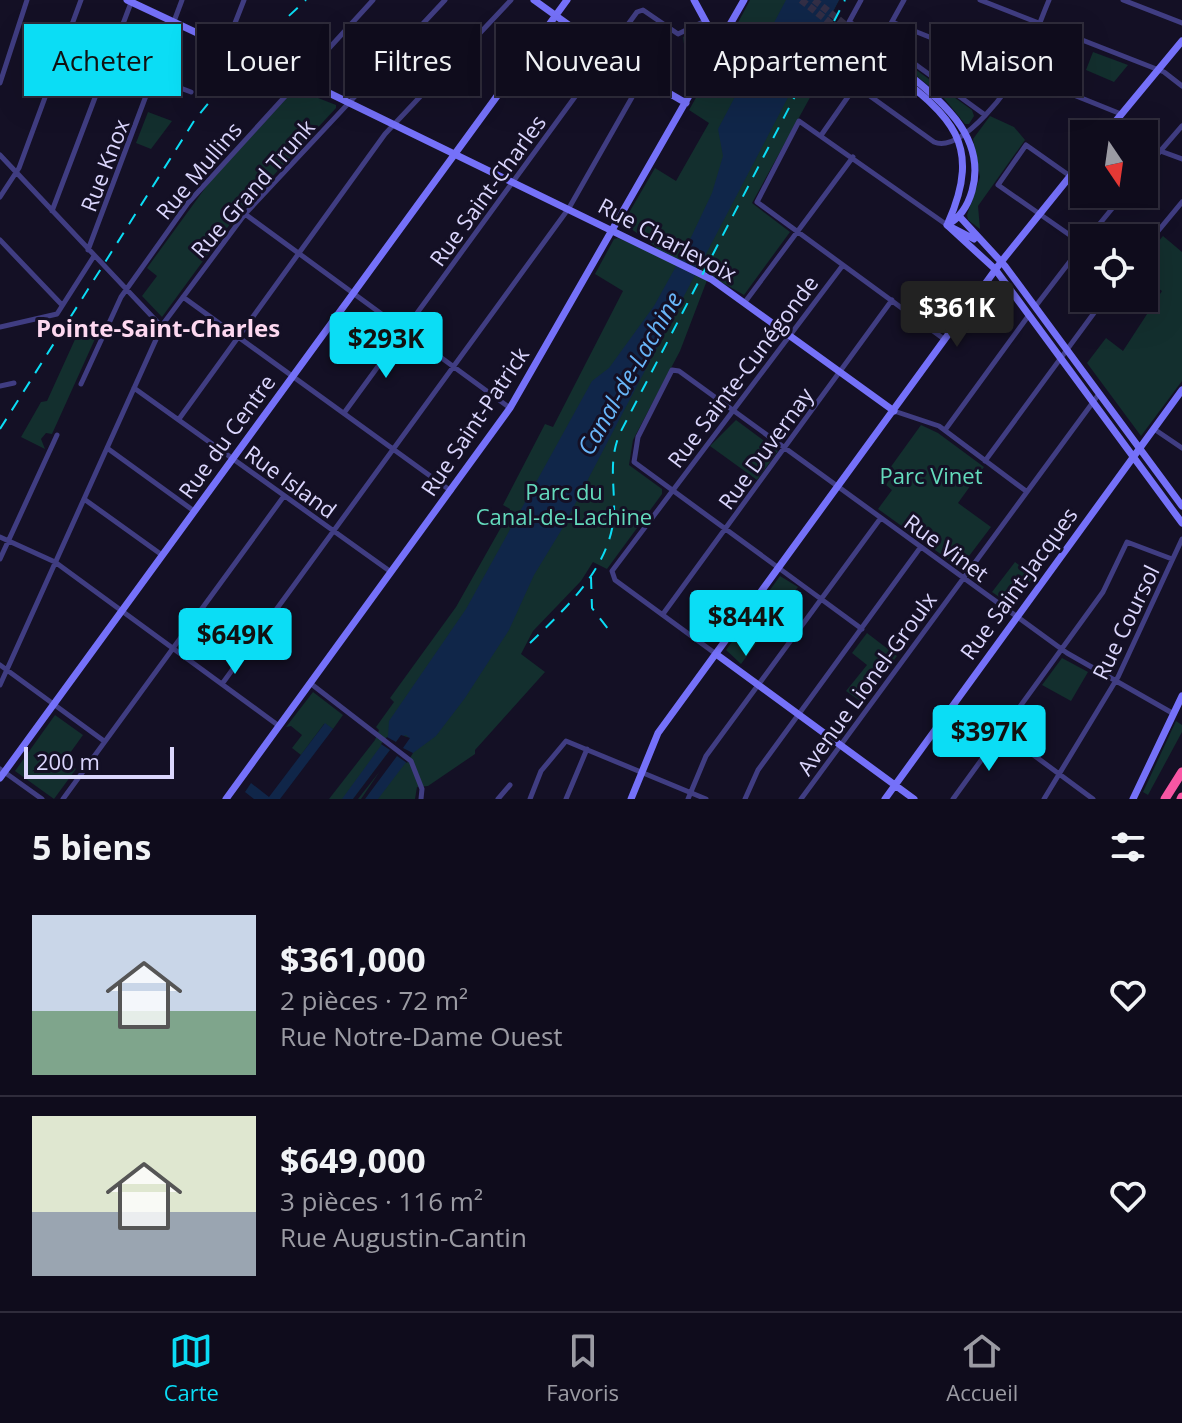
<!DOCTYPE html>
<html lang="fr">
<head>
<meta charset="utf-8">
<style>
  body { margin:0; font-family:"Open Sans",sans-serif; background:#181525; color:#f1f3f6; height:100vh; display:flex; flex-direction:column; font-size:30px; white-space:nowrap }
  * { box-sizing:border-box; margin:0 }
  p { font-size:26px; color:#9b9ba3 }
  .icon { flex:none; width:44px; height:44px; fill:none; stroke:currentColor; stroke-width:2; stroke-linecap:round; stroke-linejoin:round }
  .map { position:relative; height:799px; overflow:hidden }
  .panel { display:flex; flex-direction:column; background:#0f0c1c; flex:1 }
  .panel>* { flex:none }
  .top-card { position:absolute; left:24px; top:24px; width:1134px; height:72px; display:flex; gap:16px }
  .needle { width:52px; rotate:167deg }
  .tools { position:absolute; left:1070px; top:120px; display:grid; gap:16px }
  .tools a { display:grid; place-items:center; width:88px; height:88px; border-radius:0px; background:#0f0c1c; box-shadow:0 8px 32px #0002,0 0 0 2px #2f2c3b; font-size:40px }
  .scale { position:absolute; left:24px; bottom:20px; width:150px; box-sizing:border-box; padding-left:8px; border:4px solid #dbd6fd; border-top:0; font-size:22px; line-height:28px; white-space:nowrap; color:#dbd6fd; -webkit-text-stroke:6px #141025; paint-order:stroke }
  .price { position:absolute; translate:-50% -68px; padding:0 18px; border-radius:8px; background:#0bddf5; color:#111; font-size:26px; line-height:52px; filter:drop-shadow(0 2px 4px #0008) }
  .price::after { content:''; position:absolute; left:50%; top:48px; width:24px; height:18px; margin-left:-12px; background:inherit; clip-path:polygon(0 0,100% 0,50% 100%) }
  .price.on { background:#222; color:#fff }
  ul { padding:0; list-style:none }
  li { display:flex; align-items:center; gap:24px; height:200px; padding:0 32px }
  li+li { border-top:2px solid #2f2c3b }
  li span { display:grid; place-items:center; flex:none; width:224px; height:160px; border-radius:0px; color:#555 }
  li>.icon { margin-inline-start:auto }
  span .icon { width:96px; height:96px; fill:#fffc; stroke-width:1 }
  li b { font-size:34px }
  h2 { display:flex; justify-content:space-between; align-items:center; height:96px; padding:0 32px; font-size:34px }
  .chip { padding:0 28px; border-radius:0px; background:#0f0c1c; box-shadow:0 8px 32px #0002,0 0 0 2px #2f2c3b; font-size:28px; line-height:72px }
  .chip.on { background:#0bddf5; color:#111 }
  .tab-bar { display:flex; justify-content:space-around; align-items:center; height:112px; border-top:2px solid #2f2c3b; background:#0f0c1c; font-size:22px; color:#9b9ba3 }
  .tab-bar a { display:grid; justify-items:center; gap:4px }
  .tab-bar .on { color:#0bddf5 }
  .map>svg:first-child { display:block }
  .green { fill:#132f2e }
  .water { fill:#102649 }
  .pier { fill:#141025 }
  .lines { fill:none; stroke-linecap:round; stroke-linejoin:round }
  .secondary-tunnel { stroke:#322e45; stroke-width:7; stroke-dasharray:7 3.5; stroke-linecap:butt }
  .street { stroke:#403d82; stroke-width:5 }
  .secondary { stroke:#7571f9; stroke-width:7 }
  .highway { stroke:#f856a4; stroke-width:9 }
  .rail { stroke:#0bddf5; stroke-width:2; stroke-dasharray:12 10; stroke-linecap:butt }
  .labels { text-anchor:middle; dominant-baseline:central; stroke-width:6; stroke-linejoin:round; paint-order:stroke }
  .street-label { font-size:22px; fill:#dbd6fd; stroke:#141025 }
  .park-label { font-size:22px; fill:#64dbbd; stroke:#141025 }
  .neighbourhood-label { font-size:24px; font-weight:bold; fill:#fdd8f0; stroke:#141025 }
  .water-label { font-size:24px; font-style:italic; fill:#69b6f9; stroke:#141025 }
</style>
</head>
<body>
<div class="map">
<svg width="1182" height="799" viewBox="0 0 1182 799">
  <rect width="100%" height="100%" fill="#141025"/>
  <path class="green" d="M750 0H839L812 53 829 63 752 203 790 232 744 295 709 275 680 351 633 440 629 465 662 489V494L607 569 593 562 581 581 533 631 521 654 545 672 475 750V754L428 786 417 787 415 799H329L375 740 379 730 376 727 394 702 390 698 456 607 508 515 510 509 503 505 545 424 553 427 623 291 595 274 614 239 618 238 652 253 656 247 623 223 655 168 676 181 709 123 689 110 719 57 735 72 739 66 725 47Z
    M698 29 709 50 697 72 687 66 683 37Z
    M887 49 972 110 974 116 969 124H965L943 97 885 51Z
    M1093 52 1128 65 1114 82 1086 70Z
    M295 89 336 105V108L236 216 162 317 142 296 157 276 147 268 211 180Z
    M148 112 172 121 151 149 136 143Z
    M990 116 1014 127 1025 140 978 206 980 229 968 220 967 215 980 177 973 139Z
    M1163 236 1182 252V381L1141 436 1087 363 1106 338 1123 351 1162 291 1144 278V258Z
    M82 324 99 330 52 434 46 433 41 439 45 449 21 437 41 402 47 401Z
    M736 420 778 451 757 480 710 446Z
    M921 425 938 433 984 467 958 503 991 527 960 568 878 509 892 490 886 485 893 474 890 468Z
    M1015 562 1035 577 1012 606 992 592Z
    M780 576 798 587 741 664 726 650Z
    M867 633 897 656 863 703 846 691 867 665 852 653Z
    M1062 658 1088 672 1071 701 1042 685Z
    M313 692 343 715 333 729 324 724 301 755 292 748 302 735 291 726 286 727Z
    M55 715 83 735 65 760 76 769 54 799 15 771Z
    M1176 721 1182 725V732L1148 795 1143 792Z"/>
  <path class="water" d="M786 0H839L562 529 534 575 509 630 465 698 436 736 413 753 378 799H365L409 738 406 735 400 737 353 799H342L388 736 389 721 466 609 592 381 609 368 654 306 684 252 712 193 723 156 718 129Z
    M325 723 333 729 280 799H254L245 792 251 783 269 797Z"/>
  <path class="pier" d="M401 735 410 738 403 748 413 753 407 763 397 756 365 799H361L380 771 358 799H353L390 750 381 744 387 737 396 742Z"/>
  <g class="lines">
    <path class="secondary-tunnel" d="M801 0 878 60
      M814 0 881 53"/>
    <path class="street" d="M861 0 849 22 886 43 985 115
      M980 0 1164 72 1182 86
      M1123 0 1182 23
      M892 22 1121 114
      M226 46 244 0
      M154 78 191 92
      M0 83 27 0
      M856 86 934 142C962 154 1012 86 1023 64 1033 43 1040 21 1049 0
      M822 134 859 81 904 0
      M1144 145 1182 159
      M0 155 162 327
      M1144 170 1182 126
      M1070 176 1026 145 998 185 1084 245
      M0 197 19 168 81 0
      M52 211 132 0
      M245 214 510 408
      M1088 238 1124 194
      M0 240 62 305
      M1144 248 1182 202
      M88 250 182 0
      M183 297 451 491
      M745 302 853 157
      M1035 307 1084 243
      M0 327 57 314 94 256
      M944 339 757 202 799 121 947 225
      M81 384 121 297 188 203 373 0
      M0 386 14 383
      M134 388 391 572
      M894 411 939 426 1026 491
      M344 413 637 12 643 10 678 34 705 21
      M179 419 385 134 511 0
      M1154 429 1182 448
      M945 430 1029 315
      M107 448 194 511
      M985 461 1105 298
      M84 499 162 555
      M0 537 55 562 279 726
      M0 559 57 435
      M663 614 892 300
      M862 629 634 462 638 437 672 370 679 371 1067 653 1174 714
      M716 654 615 580 612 571 843 265
      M0 665 104 741
      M310 683 411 761 422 789 421 799
      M222 684 569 208 643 78
      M0 685 163 324 245 214 445 0
      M1001 731 1093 799
      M0 769 42 799
      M63 799 284 496
      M498 799 510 785
      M530 799 541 771 566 741 706 799
      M566 799 587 749
      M688 799 706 756 880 519
      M745 799 758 770 920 548
      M801 799 1099 394
      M953 799 1103 592 1127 542 1172 559
      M1044 799 1118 677 1182 539"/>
    <path class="secondary" d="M127 0 263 64
      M534 0 641 77 686 103
      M694 0 713 35 721 41
      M230 48 255 57 711 279 894 411
      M882 54C923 87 990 128 972 191 968 205 960 218 947 225
      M878 60C942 111 987 135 948 223
      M1105 134 1182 41
      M959 216 1005 266 1182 506
      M947 225 995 269 1182 523
      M947 225 974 239
      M716 654 914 799
      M0 778 567 0
      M226 799 510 408 744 0
      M631 799 658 733 1001 262 1084 159
      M885 799 1182 390
      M1133 799 1182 696"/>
    <path class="highway" d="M1165 799 1182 772
      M1181 799 1182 797"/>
    <path class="rail" d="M0 429 194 121 249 53 306 0
      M591 577 592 608 609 630
      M530 643C565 609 611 567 614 514 615 485 608 461 620 433L845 0"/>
  </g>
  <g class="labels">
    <g class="street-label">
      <text transform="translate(104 165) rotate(-69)">Rue Knox</text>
      <text transform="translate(198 170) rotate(-50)">Rue Mullins</text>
      <text transform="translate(252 188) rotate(-49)">Rue Grand Trunk</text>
      <text transform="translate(487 190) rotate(-54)">Rue Saint-Charles</text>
      <text transform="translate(668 239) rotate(28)">Rue Charlevoix</text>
      <text transform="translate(742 371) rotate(-53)">Rue Sainte-Cunégonde</text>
      <text transform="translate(474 421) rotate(-56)">Rue Saint-Patrick</text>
      <text transform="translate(226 436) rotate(-54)">Rue du Centre</text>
      <text transform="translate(765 448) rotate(-54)">Rue Duvernay</text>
      <text transform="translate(291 481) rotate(36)">Rue Island</text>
      <text transform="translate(947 547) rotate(36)">Rue Vinet</text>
      <text transform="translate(1018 583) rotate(-54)">Rue Saint-Jacques</text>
      <text transform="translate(1125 622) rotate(-64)">Rue Coursol</text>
      <text transform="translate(866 683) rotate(-54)">Avenue Lionel-Groulx</text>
    </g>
    <g class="park-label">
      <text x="931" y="475">Parc Vinet</text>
      <text x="564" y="491">Parc du<tspan x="564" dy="25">Canal-de-Lachine</tspan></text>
    </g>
    <g class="neighbourhood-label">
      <text x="158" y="327">Pointe-Saint-Charles</text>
    </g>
    <g class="water-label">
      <text transform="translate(629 373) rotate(-60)">Canal-de-Lachine</text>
    </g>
  </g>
</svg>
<div class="tools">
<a><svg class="needle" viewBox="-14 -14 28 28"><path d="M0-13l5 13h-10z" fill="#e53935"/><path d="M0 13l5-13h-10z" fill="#9b9ba3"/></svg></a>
<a><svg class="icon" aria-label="locate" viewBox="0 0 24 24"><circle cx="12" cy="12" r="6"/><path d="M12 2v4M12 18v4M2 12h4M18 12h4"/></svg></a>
</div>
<div class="scale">200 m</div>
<b class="price on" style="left:957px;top:349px">$361K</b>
<b class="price" style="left:386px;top:380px">$293K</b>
<b class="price" style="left:746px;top:658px">$844K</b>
<b class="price" style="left:235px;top:676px">$649K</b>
<b class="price" style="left:989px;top:773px">$397K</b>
<div class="top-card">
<a class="chip on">Acheter</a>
<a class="chip">Louer</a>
<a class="chip">Filtres</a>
<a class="chip">Nouveau</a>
<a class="chip">Appartement</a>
<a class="chip">Maison</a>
</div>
</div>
<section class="panel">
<h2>5 biens<svg class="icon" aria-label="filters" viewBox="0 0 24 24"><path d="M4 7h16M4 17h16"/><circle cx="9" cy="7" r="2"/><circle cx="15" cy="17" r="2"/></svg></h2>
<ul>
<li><span style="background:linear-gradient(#c9d6e8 60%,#7fa58c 0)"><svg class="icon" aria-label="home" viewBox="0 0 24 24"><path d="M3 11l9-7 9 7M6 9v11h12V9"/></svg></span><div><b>$361,000</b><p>2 pièces · 72 m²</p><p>Rue Notre-Dame Ouest</p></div><svg class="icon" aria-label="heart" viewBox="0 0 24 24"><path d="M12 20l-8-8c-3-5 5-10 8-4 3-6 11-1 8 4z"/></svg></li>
<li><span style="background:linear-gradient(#dfe7d0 60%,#9aa5b1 0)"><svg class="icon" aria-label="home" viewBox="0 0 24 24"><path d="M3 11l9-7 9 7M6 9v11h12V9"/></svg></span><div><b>$649,000</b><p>3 pièces · 116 m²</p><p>Rue Augustin-Cantin</p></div><svg class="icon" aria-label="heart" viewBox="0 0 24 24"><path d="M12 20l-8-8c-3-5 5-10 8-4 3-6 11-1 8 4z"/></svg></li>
</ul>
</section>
<nav class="tab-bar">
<a class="on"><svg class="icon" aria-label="map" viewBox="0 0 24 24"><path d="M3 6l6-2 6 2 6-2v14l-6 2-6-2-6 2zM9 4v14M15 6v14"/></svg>Carte</a>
<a><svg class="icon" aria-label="saved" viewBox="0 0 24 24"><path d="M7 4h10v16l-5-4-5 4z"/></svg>Favoris</a>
<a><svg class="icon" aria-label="home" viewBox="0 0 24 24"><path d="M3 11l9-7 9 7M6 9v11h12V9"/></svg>Accueil</a>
</nav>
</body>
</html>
